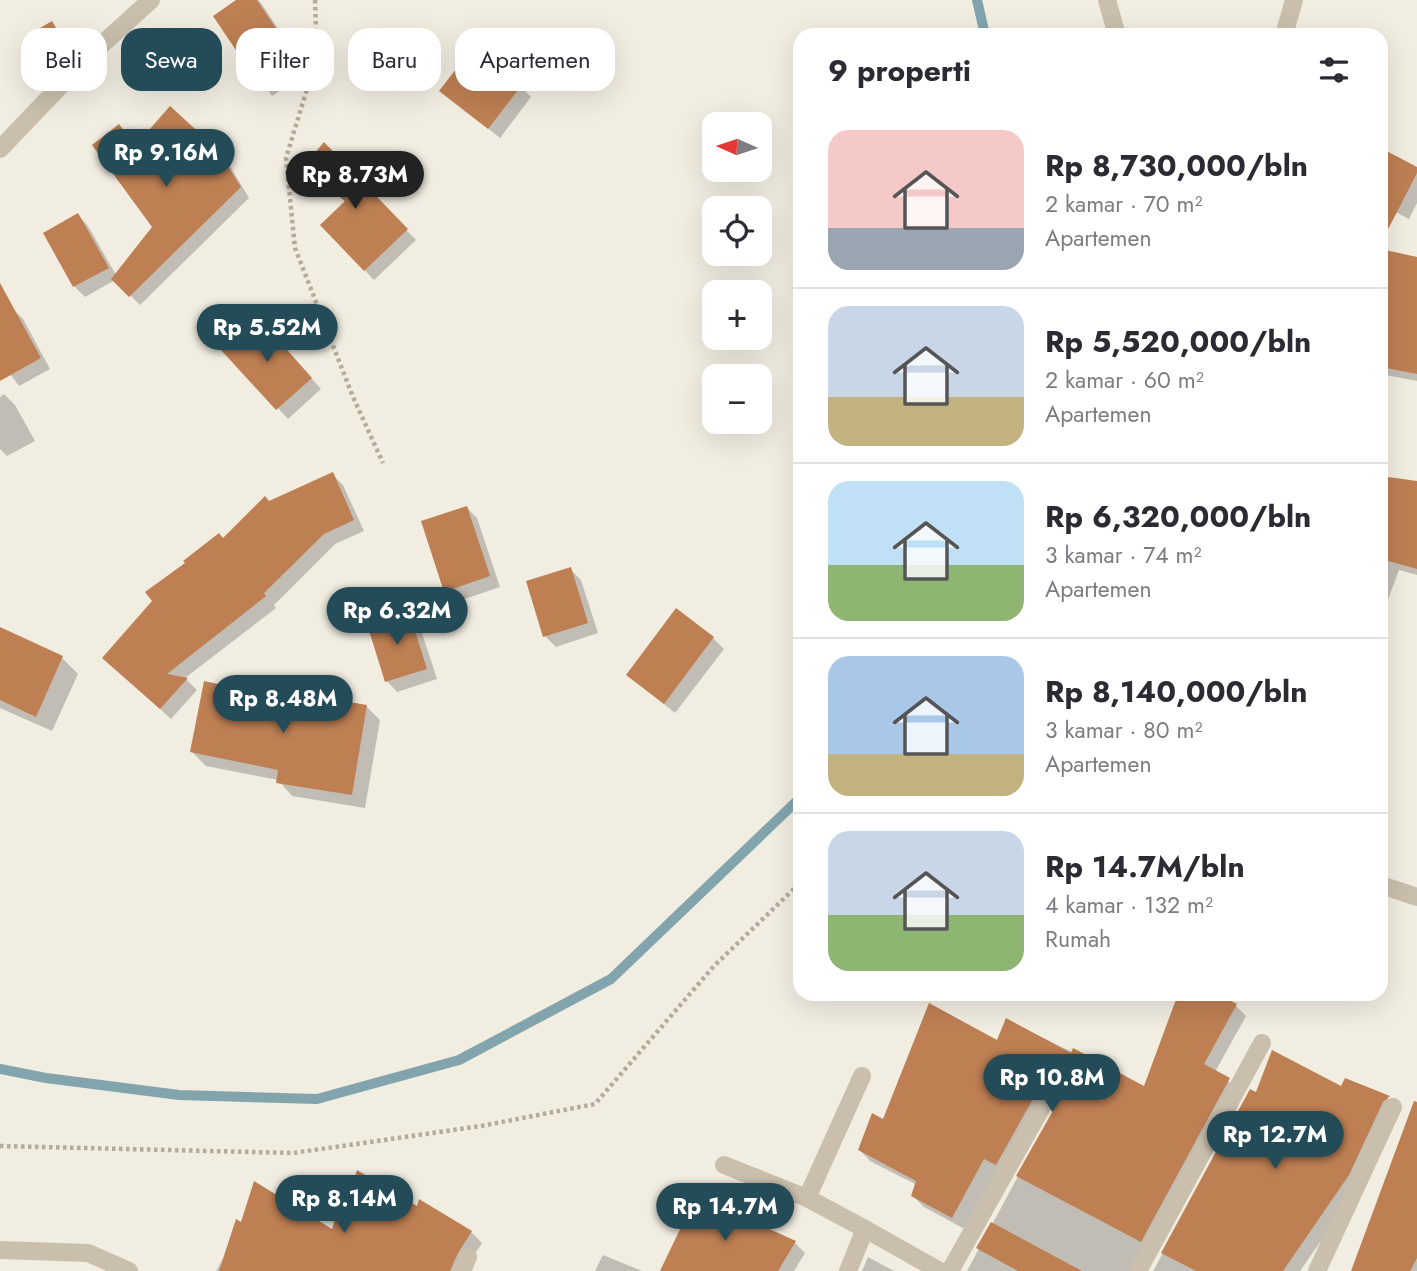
<!DOCTYPE html>
<html lang="id">
<head>
<meta charset="utf-8">
<style>
  body { margin:0; font-family:Jost,sans-serif; background:#f2f2f3; color:#2b2b33; height:100vh; display:flex; flex-direction:column; font-size:26px; white-space:nowrap }
  * { box-sizing:border-box; margin:0 }
  p { font-size:23px; color:#7c7c81 }
  .icon { flex:none; width:38px; height:38px; fill:none; stroke:currentColor; stroke-width:2; stroke-linecap:round; stroke-linejoin:round }
  .map { position:relative; flex:1; overflow:hidden }
  .drawer { position:absolute; left:793px; top:28px; width:595px; height:973px; display:flex; flex-direction:column; background:#fff; border-radius:21px; box-shadow:0 7px 28px #0002 }
  .drawer>* { flex:none }
  .guide { position:absolute; left:21px; top:28px; width:665px; height:63px; display:flex; gap:14px }
  .needle { width:46px; rotate:273deg }
  .controls { position:absolute; left:702px; top:112px; display:grid; gap:14px }
  .controls a { display:grid; place-items:center; width:70px; height:70px; border-radius:14px; background:#fff; box-shadow:0 7px 28px #0002; font-size:35px }
  .price { position:absolute; translate:-50% -60px; padding:0 16px; border-radius:24px; background:#234b58; color:#fff; font-size:23px; line-height:46px; filter:drop-shadow(0 2px 4px #0008) }
  .price::after { content:''; position:absolute; left:50%; top:42px; width:21px; height:16px; margin-left:-10px; background:inherit; clip-path:polygon(0 0,100% 0,50% 100%) }
  .price.current { background:#222; color:#fff }
  ul { padding:0; list-style:none }
  li { display:flex; align-items:center; gap:21px; height:175px; padding:0 35px }
  li+li { border-top:2px solid #e1e1e2 }
  li span { display:grid; place-items:center; flex:none; width:196px; height:140px; border-radius:21px; color:#555 }
  li>.icon { margin-inline-start:auto }
  span .icon { width:84px; height:84px; fill:#fffc; stroke-width:1 }
  li b { font-size:30px }
  h2 { display:flex; justify-content:space-between; align-items:center; height:84px; padding:0 35px; font-size:30px }
  .chip { padding:0 24px; border-radius:21px; background:#fff; box-shadow:0 7px 28px #0002; font-size:24px; line-height:63px }
  .chip.current { background:#234b58; color:#fff }
  .map>svg:first-child { display:block }
  .shadow { fill:#0003 }
  .lines { fill:none; stroke-linecap:round; stroke-linejoin:round }
  .stream { stroke:#82a4ad; stroke-width:10 }
  .building { fill:#be7f53 }
  .path { stroke:#b6aa98; stroke-width:4.5; stroke-dasharray:3.5 3.5; stroke-linecap:butt }
  .minor { stroke:#cabfad; stroke-width:18 }
</style>
</head>
<body>
<div class="map">
<svg width="1417" height="1271" viewBox="0 0 1417 1271">
  <rect width="100%" height="100%" fill="#f2ede1"/>
  <path class="shadow" d="M239 0H258L261 3 307 72 272 96 215 17Z
    M51 23 76 60 52 75 47 70Z
    M520 86 531 97 500 138 442 91Z
    M118 127 136 147 216 150 227 161 249 198 140 305 115 280 85 297 74 286 45 233 78 215 88 226 116 275 154 227Z
    M324 145 416 240 374 280 322 226 346 202 315 176Z
    M1381 150 1417 169V203L1409 219 1381 204Z
    M1381 251 1417 258V381L1381 374Z
    M13 309 23 319 50 369 19 386 0 360V315Z
    M268 330 321 389 288 419 224 350Z
    M4 394 15 405 35 441 7 456 0 449V397Z
    M332 474 343 485 364 531 335 544 274 605 276 608 185 678 197 690 171 719 115 668 223 540Z
    M1381 478 1417 483V575L1399 570 1383 613Z
    M467 508 477 518 500 587 456 602 446 591Z
    M570 569 581 580 598 633 556 647 545 636Z
    M409 614 419 624 437 679 397 692 387 681Z
    M0 629 62 658 78 674 52 731 0 708Z
    M713 638 724 649 675 713 628 675Z
    M291 701 366 706 380 720 365 808 292 796 278 780 206 766 192 752Z
    M1179 994H1214L1236 1006 1246 1016 1215 1072 1240 1090 1141 1271H967L1080 1061 1066 1069 974 1234 924 1207 913 1196 917 1185 870 1161 860 1150 884 1122 998 1042 1007 1020 1145 1088Z
    M1342 1089 1387 1097 1397 1108 1330 1228 1300 1271H1153L1251 1091 1257 1094Z
    M1417 1159V1271H1353Z
    M417 1209 471 1232 482 1243 464 1271H216L242 1225 333 1231 346 1210Z
    M795 1243 805 1253 794 1271H714Z
    M603 1255 642 1271H595Z
    M868 1257 894 1271H862Z"/>
  <g class="lines">
    <path class="stream" d="M977 0 985 35
      M0 1069 46 1078 179 1095 317 1099 459 1060 611 979 800 798"/>
  </g>
  <path class="building" d="M236 0H257L298 61 260 86 213 16Z
    M52 21 72 55 45 71 25 37Z
    M473 47 522 85 488 129 439 91Z
    M170 106 217 149 241 187 129 297 111 279 152 227 92 145 119 124 135 146Z
    M324 142 408 229 364 271 320 225 345 201 303 167Z
    M1381 148 1417 167V173L1381 243Z
    M78 213 109 268 73 287 43 233Z
    M1381 249 1417 257V374L1381 367Z
    M0 283 41 358 0 381Z
    M258 317 312 378 276 410 221 350Z
    M333 472 354 520 324 534 264 593 266 596 167 674 188 678 160 709 102 658 152 601 145 592 185 563 183 561 219 533 223 538 265 496 269 501Z
    M1381 476 1417 481V569L1381 559Z
    M467 506 490 576 444 592 421 521Z
    M571 567 588 623 543 637 526 581Z
    M676 608 714 637 664 704 626 675Z
    M409 612 427 669 385 682 367 624Z
    M0 627 63 656 36 717 0 700Z
    M204 681 290 699 291 692 367 705 352 795 276 783 278 770 190 752Z
    M1178 994H1218L1237 1004 1204 1064 1230 1078 1141 1242 1016 1176 1076 1070V1059L1071 1054H1061L1056 1058 996 1165 984 1159 952 1218 911 1196 916 1181 858 1150 872 1113 883 1119 929 1003 997 1040 1006 1018 1071 1053 1073 1048 1144 1086Z
    M1272 1050 1341 1086 1345 1078 1390 1096 1383 1102 1349 1175 1283 1271H1196L1161 1253 1250 1089 1256 1092Z
    M1414 1101 1417 1102V1258L1410 1271H1351Z
    M357 1170 417 1206 419 1199 472 1231 458 1253 450 1271H219L236 1219 241 1222 254 1181 332 1229 340 1204 345 1207Z
    M696 1196 796 1241 778 1271H660Z
    M991 1222 1082 1271H1018L976 1248Z"/>
  <g class="lines">
    <path class="path" d="M315 0 316 28 307 89 286 158 295 248 353 397 383 463
      M0 1146 293 1153 481 1126 595 1104 714 966 800 883"/>
    <path class="minor" d="M1107 0 1117 35
      M1284 35 1294 0
      M0 149 87 58 151 0
      M1381 885 1417 897
      M724 1165 807 1198 865 1229 848 1271
      M807 1198 862 1076
      M865 1229 940 1271
      M0 1250 88 1253 129 1271
      M462 1271 468 1257
      M950 1271 1066 1064
      M1138 1271 1262 1043
      M1317 1271 1393 1107"/>
  </g>
</svg>
<div class="controls">
<a><svg class="needle" viewBox="-14 -14 28 28"><path d="M0-13l5 13h-10z" fill="#e53935"/><path d="M0 13l5-13h-10z" fill="#7c7c81"/></svg></a>
<a><svg class="icon" aria-label="locate" viewBox="0 0 24 24"><circle cx="12" cy="12" r="6"/><path d="M12 2v4M12 18v4M2 12h4M18 12h4"/></svg></a>
<a>+</a>
<a>−</a>
</div>
<b class="price" style="left:166px;top:189px">Rp 9.16M</b>
<b class="price current" style="left:355px;top:211px">Rp 8.73M</b>
<b class="price" style="left:267px;top:364px">Rp 5.52M</b>
<b class="price" style="left:397px;top:647px">Rp 6.32M</b>
<b class="price" style="left:283px;top:735px">Rp 8.48M</b>
<b class="price" style="left:1052px;top:1114px">Rp 10.8M</b>
<b class="price" style="left:1275px;top:1171px">Rp 12.7M</b>
<b class="price" style="left:344px;top:1235px">Rp 8.14M</b>
<b class="price" style="left:725px;top:1243px">Rp 14.7M</b>
<div class="guide">
<a class="chip">Beli</a>
<a class="chip current">Sewa</a>
<a class="chip">Filter</a>
<a class="chip">Baru</a>
<a class="chip">Apartemen</a>
</div>
<section class="drawer">
<h2>9 properti<svg class="icon" aria-label="filters" viewBox="0 0 24 24"><path d="M4 7h16M4 17h16"/><circle cx="9" cy="7" r="2"/><circle cx="15" cy="17" r="2"/></svg></h2>
<ul>
<li><span style="background:linear-gradient(#f6c9c9 70%,#9aa5b1 0)"><svg class="icon" aria-label="home" viewBox="0 0 24 24"><path d="M3 11l9-7 9 7M6 9v11h12V9"/></svg></span><div><b>Rp 8,730,000/bln</b><p>2 kamar · 70 m²</p><p>Apartemen</p></div></li>
<li><span style="background:linear-gradient(#c9d6e8 65%,#c2b280 0)"><svg class="icon" aria-label="home" viewBox="0 0 24 24"><path d="M3 11l9-7 9 7M6 9v11h12V9"/></svg></span><div><b>Rp 5,520,000/bln</b><p>2 kamar · 60 m²</p><p>Apartemen</p></div></li>
<li><span style="background:linear-gradient(#bfe0f5 60%,#8fb573 0)"><svg class="icon" aria-label="home" viewBox="0 0 24 24"><path d="M3 11l9-7 9 7M6 9v11h12V9"/></svg></span><div><b>Rp 6,320,000/bln</b><p>3 kamar · 74 m²</p><p>Apartemen</p></div></li>
<li><span style="background:linear-gradient(#a9c7e8 70%,#c2b280 0)"><svg class="icon" aria-label="home" viewBox="0 0 24 24"><path d="M3 11l9-7 9 7M6 9v11h12V9"/></svg></span><div><b>Rp 8,140,000/bln</b><p>3 kamar · 80 m²</p><p>Apartemen</p></div></li>
<li><span style="background:linear-gradient(#c9d6e8 60%,#8fb573 0)"><svg class="icon" aria-label="home" viewBox="0 0 24 24"><path d="M3 11l9-7 9 7M6 9v11h12V9"/></svg></span><div><b>Rp 14.7M/bln</b><p>4 kamar · 132 m²</p><p>Rumah</p></div></li>
</ul>
</section>
</div>
</body>
</html>
